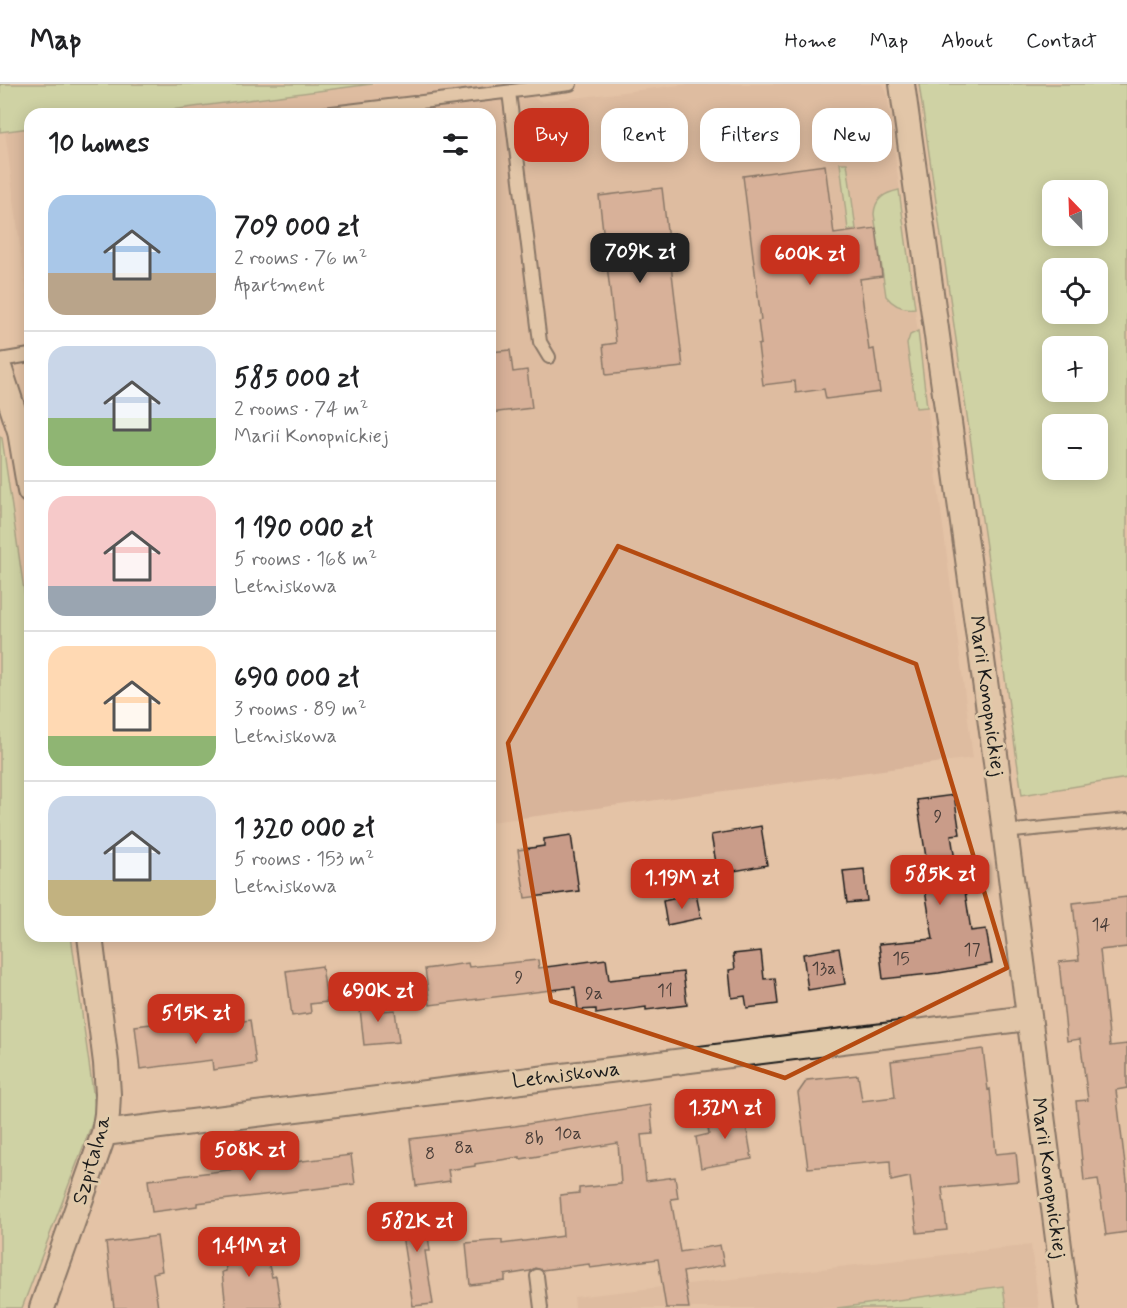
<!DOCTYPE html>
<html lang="en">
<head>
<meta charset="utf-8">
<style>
  body { margin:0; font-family:Mynerve,sans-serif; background:#f2f2f2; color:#202124; height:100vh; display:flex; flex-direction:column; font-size:22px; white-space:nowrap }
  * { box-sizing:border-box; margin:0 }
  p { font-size:20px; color:#757577 }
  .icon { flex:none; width:33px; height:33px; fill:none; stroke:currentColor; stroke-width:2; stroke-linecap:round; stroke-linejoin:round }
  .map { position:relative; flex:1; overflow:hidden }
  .details { position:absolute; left:24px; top:24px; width:472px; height:834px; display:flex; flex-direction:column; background:#fff; border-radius:18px; box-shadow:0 3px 15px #0003 }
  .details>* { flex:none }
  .top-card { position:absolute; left:514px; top:24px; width:522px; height:54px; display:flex; gap:12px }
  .needle { width:39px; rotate:337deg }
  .fabs { position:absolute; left:1042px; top:96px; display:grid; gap:12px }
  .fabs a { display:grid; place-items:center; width:66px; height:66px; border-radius:12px; background:#fff; box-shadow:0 3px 15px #0003; font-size:30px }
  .price { position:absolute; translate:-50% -51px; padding:0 14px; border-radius:12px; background:#c8321e; color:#fff; font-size:20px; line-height:39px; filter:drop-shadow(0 2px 3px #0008) }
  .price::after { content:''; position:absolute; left:50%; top:36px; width:18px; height:14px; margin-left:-9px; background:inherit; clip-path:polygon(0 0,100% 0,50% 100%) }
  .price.on { background:#222; color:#fff }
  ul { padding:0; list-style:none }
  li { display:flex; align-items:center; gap:18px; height:150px; padding:0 24px }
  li+li { border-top:2px solid #e0e0e0 }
  li span { display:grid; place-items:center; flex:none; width:168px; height:120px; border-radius:18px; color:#555 }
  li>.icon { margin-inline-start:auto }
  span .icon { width:72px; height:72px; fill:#fffc; stroke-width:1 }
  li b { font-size:26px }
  h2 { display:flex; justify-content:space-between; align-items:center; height:72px; padding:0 24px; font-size:26px }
  .tag { padding:0 21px; border-radius:18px; background:#fff; box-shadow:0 3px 15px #0003; font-size:21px; line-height:54px }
  .tag.on { background:#c8321e; color:#fff }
  header { display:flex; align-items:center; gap:36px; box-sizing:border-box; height:84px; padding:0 30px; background:#fff; border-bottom:2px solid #e0e0e0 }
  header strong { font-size:28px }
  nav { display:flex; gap:33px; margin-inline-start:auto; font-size:21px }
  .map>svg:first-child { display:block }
  .built { fill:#d8b49a }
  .green { fill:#b6e4a2; stroke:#69805f; stroke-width:1.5; fill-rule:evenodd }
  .building { fill:#c99c89; stroke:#1c1c1c; stroke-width:1.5 }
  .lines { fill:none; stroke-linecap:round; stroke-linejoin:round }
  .service-casing { stroke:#1c1c1c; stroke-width:16 }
  .minor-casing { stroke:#1c1c1c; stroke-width:28 }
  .service { stroke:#e1caaa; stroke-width:12 }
  .minor { stroke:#e1caaa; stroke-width:24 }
  .marked { fill:none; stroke:#b54a10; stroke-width:4.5; stroke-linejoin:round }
  .labels { text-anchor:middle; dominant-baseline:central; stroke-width:6; stroke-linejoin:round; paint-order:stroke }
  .number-label { font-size:18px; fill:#473c37 }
  .street-label { font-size:21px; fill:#1c1c1c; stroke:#e1caaa }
</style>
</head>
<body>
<header>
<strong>Map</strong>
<nav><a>Home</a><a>Map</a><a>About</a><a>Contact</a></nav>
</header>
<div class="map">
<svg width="1127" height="1224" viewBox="0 0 1127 1224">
  <rect width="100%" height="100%" fill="#e4c3a6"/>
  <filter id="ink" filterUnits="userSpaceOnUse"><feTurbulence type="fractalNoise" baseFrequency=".0167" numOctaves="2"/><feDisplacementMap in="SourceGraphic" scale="12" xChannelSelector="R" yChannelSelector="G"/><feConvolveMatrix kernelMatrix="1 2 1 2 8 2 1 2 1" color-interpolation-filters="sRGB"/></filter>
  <g filter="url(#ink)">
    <path class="built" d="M375 0H508L542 18 688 0H883L887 9 973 674 491 738 490 30H141Z
      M30 44V238L5 47Z
      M1031 1161 1039 1224H575L574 1213Z"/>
    <path class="green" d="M0 0H372L140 30H30V44L0 48Z
      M919 0H1127V694L1022 711ZM1098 106V152H1053V106ZM1098 184V230H1053V184ZM1053 262H1098V308H1053ZM1098 340V386H1053V340Z
      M840 79H847L856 145 848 146Z
      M899 106 915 224C902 226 893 221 886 212L874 130C875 114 885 109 899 106Z
      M918 247 927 323 916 324 907 260 910 251Z
      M0 352 2 354 30 548V852H71L96 1029 22 1224H0Z
      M1003 1202 1006 1224H837Z"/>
    <path class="building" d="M825 81 834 150 876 144 882 192 860 195 869 266 874 265 880 308 826 315 824 305 796 309 795 297 763 301 758 261 761 260 758 237 761 236 743 92Z
      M662 104 683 283 606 291 603 261 616 259 599 112Z
      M510 266 513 288 527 286 532 324 490 329V268Z
      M954 711 960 750 951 751 958 795 963 794 971 847 986 845 992 880 939 889 883 895 879 860 933 855 924 800 930 799 917 716Z
      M761 742 767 781 718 790 711 751Z
      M571 751 579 807 525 814 518 766 544 762V755Z
      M864 785 867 817 847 819 843 787Z
      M696 810 701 834 667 841 663 817Z
      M1127 813V863L1100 866 1110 962 1127 960V1004L1116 1006 1127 1097V1148L1106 1151 1098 1095 1084 1097 1076 1017 1088 1016 1080 955 1067 957 1059 878 1079 876 1073 819Z
      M839 864 845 900 808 906 803 870Z
      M761 867 764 895 775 894 778 920 747 924 745 912 732 914 729 886 735 885 733 870Z
      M606 875 609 896 683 888 687 921 646 926V923L596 930V925L578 926 575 903 430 921 425 885 468 879 469 883 538 876 539 884Z
      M322 882 327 918 310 920 311 929 292 932 286 887Z
      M379 913 381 927 395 926 399 958 364 961 359 916Z
      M250 936 256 980 213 986 212 976 140 985 135 942 176 937 177 946Z
      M983 965 988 1006 990 1005 996 1070 1016 1068 1019 1097 942 1104 947 1146 917 1149 910 1093 891 1097 890 1077 808 1084 798 1009 807 996 858 991 862 1017 895 1013 891 977Z
      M650 1021 653 1050 641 1051 646 1097 675 1093 678 1114 671 1115 680 1168 720 1161 724 1181 683 1188 689 1224H666L658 1175 590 1184 589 1180 542 1186 535 1184 530 1187 505 1191V1197L470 1201 466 1159 502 1156V1160L563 1152 560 1111 579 1109V1104L621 1100 618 1059 520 1075V1073L475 1080V1082L448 1086 450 1097 416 1102 410 1055 515 1042Z
      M743 1024 752 1075 701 1084 696 1053 709 1050 706 1031Z
      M351 1071 355 1100 197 1119V1122L152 1128 148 1096Z
      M424 1121 430 1167H425L433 1220 413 1222 398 1125Z
      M157 1152 162 1187 153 1189 158 1224H114L106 1159Z
      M244 1159V1162L267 1159 269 1182 272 1193 276 1192 281 1224H226L222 1188 226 1187 224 1161Z"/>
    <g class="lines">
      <defs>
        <path id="service" d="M509 8 540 258 549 273
          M323 30 570 0
          M0 276 30 271
          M1004 748 1127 736
          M537 1192 541 1224"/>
        <path id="minor" d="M902 0 993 655 1067 1224
          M0 286 20 347 30 407
          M104 1049 1028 934
          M42 1224 95 1075 104 1049 107 1030 108 1010 106 979 90 852"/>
      </defs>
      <use href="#service" class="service-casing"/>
      <use href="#minor" class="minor-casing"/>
      <use href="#service" class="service"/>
      <use href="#minor" class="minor"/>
    </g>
  </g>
  <path d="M0 0H1127V1224H0ZM618 462 916 580 1007 884 785 994 551 917 508 659Z" fill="#e4c3a6" fill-opacity=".55" fill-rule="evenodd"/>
  <path class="marked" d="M618 462 916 580 1007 884 785 994 551 917 508 659Z"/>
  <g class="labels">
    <g class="number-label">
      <text x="938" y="733">9</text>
      <text x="1101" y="841">14</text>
      <text x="972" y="866">17</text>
      <text x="901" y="875">15</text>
      <text x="824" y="885">13a</text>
      <text x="519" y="894">9</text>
      <text x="665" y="907">11</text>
      <text x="594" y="910">9a</text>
      <text x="568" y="1050">10a</text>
      <text x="534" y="1055">8b</text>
      <text x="464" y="1064">8a</text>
      <text x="430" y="1070">8</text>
    </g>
    <g class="street-label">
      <text transform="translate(987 612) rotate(82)">Marii Konopnickiej</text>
      <text transform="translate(566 991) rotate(-7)">Letniskowa</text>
      <text transform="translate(92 1076) rotate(-74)">Szpitalna</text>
      <text transform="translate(1049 1094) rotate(82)">Marii Konopnickiej</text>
    </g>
  </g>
</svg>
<div class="fabs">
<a><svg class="needle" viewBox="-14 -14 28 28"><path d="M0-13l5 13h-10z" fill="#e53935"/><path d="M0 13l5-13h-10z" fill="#757577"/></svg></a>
<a><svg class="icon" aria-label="locate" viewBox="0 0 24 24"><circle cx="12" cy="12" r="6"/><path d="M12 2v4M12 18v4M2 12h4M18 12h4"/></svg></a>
<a>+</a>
<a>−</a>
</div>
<b class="price on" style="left:640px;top:200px">709K zł</b>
<b class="price" style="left:810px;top:202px">600K zł</b>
<b class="price" style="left:940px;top:822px">585K zł</b>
<b class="price" style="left:682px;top:826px">1.19M zł</b>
<b class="price" style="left:378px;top:939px">690K zł</b>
<b class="price" style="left:196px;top:961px">515K zł</b>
<b class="price" style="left:725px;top:1056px">1.32M zł</b>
<b class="price" style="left:250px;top:1098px">508K zł</b>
<b class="price" style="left:417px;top:1169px">582K zł</b>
<b class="price" style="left:249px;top:1194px">1.41M zł</b>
<div class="top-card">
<a class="tag on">Buy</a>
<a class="tag">Rent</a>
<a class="tag">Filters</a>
<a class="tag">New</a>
</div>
<section class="details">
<h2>10 homes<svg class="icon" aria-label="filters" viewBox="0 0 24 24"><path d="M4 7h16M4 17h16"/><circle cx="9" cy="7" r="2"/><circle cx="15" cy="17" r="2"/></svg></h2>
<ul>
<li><span style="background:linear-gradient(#a9c7e8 65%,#b9a48a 0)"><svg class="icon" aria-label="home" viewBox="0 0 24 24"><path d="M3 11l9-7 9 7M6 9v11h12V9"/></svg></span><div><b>709 000 zł</b><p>2 rooms · 76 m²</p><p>Apartment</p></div></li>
<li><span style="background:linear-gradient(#c9d6e8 60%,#8fb573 0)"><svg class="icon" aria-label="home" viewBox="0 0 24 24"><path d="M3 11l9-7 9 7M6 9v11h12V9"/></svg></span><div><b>585 000 zł</b><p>2 rooms · 74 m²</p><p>Marii Konopnickiej</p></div></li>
<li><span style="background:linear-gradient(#f6c9c9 75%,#9aa5b1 0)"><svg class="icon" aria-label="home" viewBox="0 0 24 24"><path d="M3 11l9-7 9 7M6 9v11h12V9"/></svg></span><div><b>1 190 000 zł</b><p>5 rooms · 168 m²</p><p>Letniskowa</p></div></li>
<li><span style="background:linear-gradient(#ffd9b3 75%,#8fb573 0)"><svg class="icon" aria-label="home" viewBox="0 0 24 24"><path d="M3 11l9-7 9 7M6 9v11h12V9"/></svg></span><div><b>690 000 zł</b><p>3 rooms · 89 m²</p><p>Letniskowa</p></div></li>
<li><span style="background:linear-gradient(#c9d6e8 70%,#c2b280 0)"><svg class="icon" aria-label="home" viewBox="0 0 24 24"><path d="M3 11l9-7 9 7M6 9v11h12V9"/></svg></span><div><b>1 320 000 zł</b><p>5 rooms · 153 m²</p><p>Letniskowa</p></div></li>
</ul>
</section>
</div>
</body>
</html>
